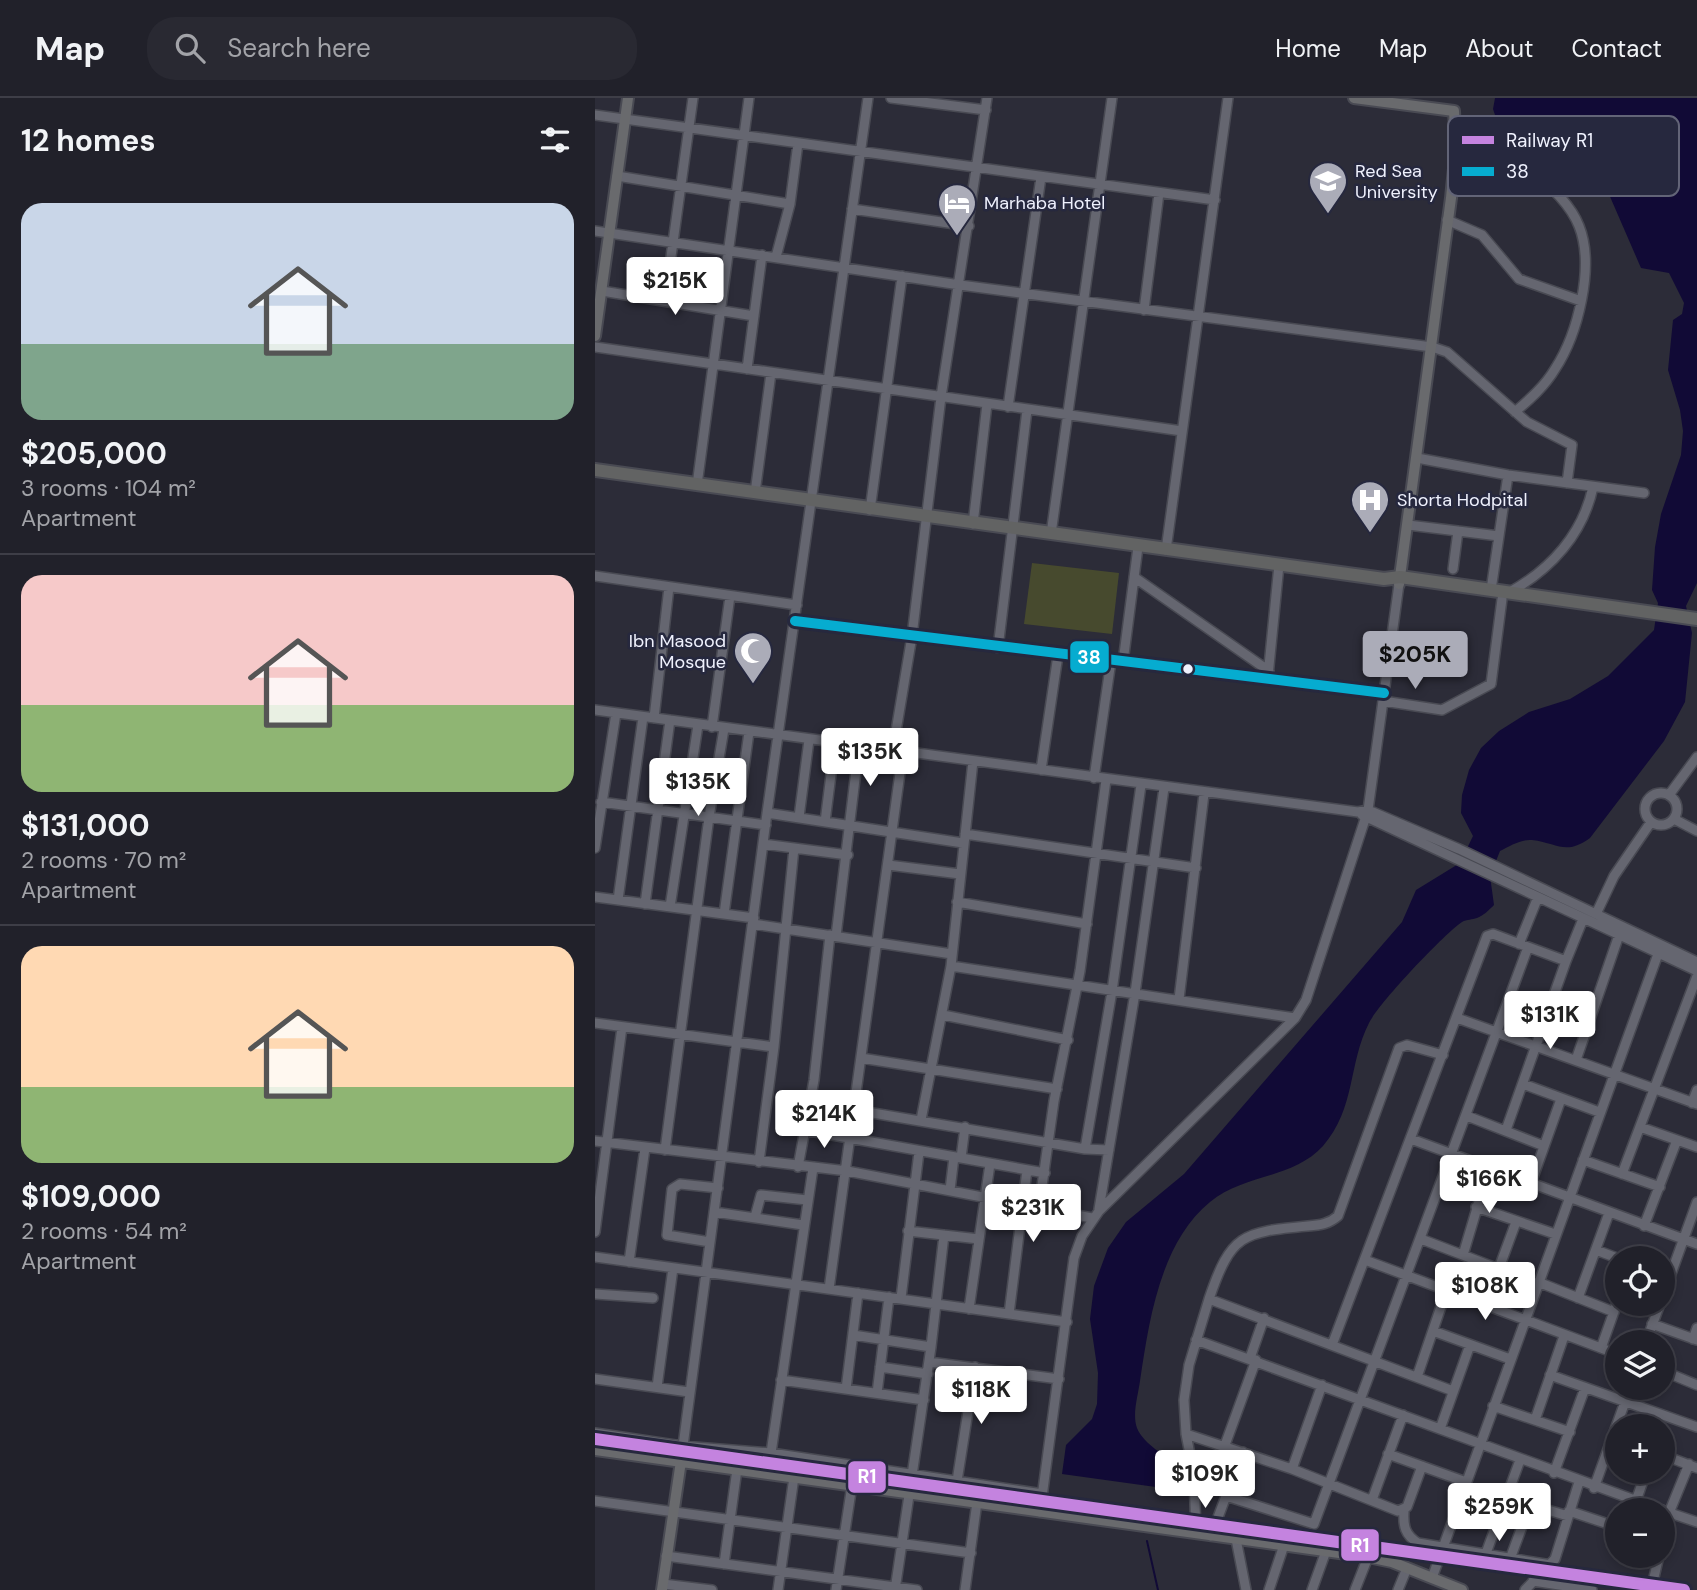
<!DOCTYPE html>
<html lang="en">
<head>
<meta charset="utf-8">
<style>
  body { margin:0; font-family:"DM Sans",sans-serif; background:#292932; color:#f1f3f6; height:100vh; display:flex; flex-direction:column; font-size:26px; white-space:nowrap }
  * { box-sizing:border-box; margin:0 }
  p { font-size:23px; color:#a2a3a8 }
  .icon { flex:none; width:38px; height:38px; fill:none; stroke:currentColor; stroke-width:2; stroke-linecap:round; stroke-linejoin:round }
  .map { position:relative; flex:1; overflow:hidden }
  .side { display:flex; flex-direction:column; background:#21212a; width:595px }
  .side>* { flex:none }
  .buttons { position:absolute; left:1010px; top:1148px; display:grid; gap:14px }
  .buttons a { display:grid; place-items:center; width:70px; height:70px; border-radius:50%; background:#21212a; box-shadow:0 4px 10px #0003,0 0 0 2px #3e3e47; font-size:35px }
  .price { position:absolute; translate:-50% -60px; padding:0 16px; border-radius:7px; background:#fff; color:#222; font-size:23px; line-height:46px; filter:drop-shadow(0 2px 4px #0008) }
  .price::after { content:''; position:absolute; left:50%; top:42px; width:21px; height:16px; margin-left:-10px; background:inherit; clip-path:polygon(0 0,100% 0,50% 100%) }
  .price.active { background:#abacb8; color:#111 }
  ul { padding:0; list-style:none }
  li { display:grid; align-content:center; gap:14px; height:371px; padding:0 21px }
  li+li { border-top:2px solid #3e3e47 }
  li span { display:grid; place-items:center; height:217px; border-radius:21px; color:#555 }
  li>.icon { margin-inline-start:auto }
  span .icon { width:126px; height:126px; fill:#fffc; stroke-width:1 }
  li b { font-size:30px }
  h2 { display:flex; justify-content:space-between; align-items:center; height:84px; padding:0 21px; font-size:30px }
  header { display:flex; align-items:center; gap:42px; box-sizing:border-box; height:98px; padding:0 35px; background:#21212a; border-bottom:2px solid #3e3e47 }
  header strong { font-size:33px }
  nav { display:flex; gap:38px; margin-inline-start:auto; font-size:24px }
  .search { width:490px; height:63px; background:#292932; display:flex; align-items:center; gap:18px; box-sizing:border-box; padding:0 24px; border-radius:28px; color:#a2a3a8; font-size:26px }
  main { display:flex; flex:1; min-height:0 }
  .map>svg:first-child { display:block }
  .green { fill:#474a2e }
  .water { fill:#110a36 }
  .lines { fill:none; stroke-linecap:round; stroke-linejoin:round }
  .stream { stroke:#110a36; stroke-width:2 }
  .minor-casing { stroke:#494a53; stroke-width:12 }
  .major-casing { stroke:#494a53; stroke-width:14 }
  .highway-casing { stroke:#494a53; stroke-width:16 }
  .minor { stroke:#656670; stroke-width:9 }
  .major { stroke:#696a6d; stroke-width:10 }
  .highway { stroke:#626363; stroke-width:12 }
  .bus-1-casing { stroke:#26283e; stroke-width:16 }
  .bus-1 { stroke:#06acd0; stroke-width:10 }
  .rail-1-casing { stroke:#26283e; stroke-width:18 }
  .rail-1 { stroke:#c483df; stroke-width:12 }
  .bus-dot { fill:#eff1fd; stroke:#26283e; stroke-width:2.5 }
  .labels { text-anchor:middle; dominant-baseline:central; stroke-width:5; stroke-linejoin:round; paint-order:stroke }
  .poi-label { font-size:18px; fill:#eff1fd; stroke:#26283e; text-anchor:start }
  .key { fill:#26283e; stroke:#626477; stroke-width:2 }
  .key-label { font-size:19px; fill:#eff1fd }
  .line-badge { stroke:#26283e; stroke-width:2.5 }
  .badge-label { font-size:19px; text-anchor:middle; font-weight:bold; fill:#fff }
</style>
</head>
<body>
<header>
<strong>Map</strong>
<div class="search"><svg class="icon" aria-label="search" viewBox="0 0 24 24"><circle cx="10" cy="10" r="6"/><path d="M15 15l6 6"/></svg>Search here</div>
<nav><a>Home</a><a>Map</a><a>About</a><a>Contact</a></nav>
</header>
<main>
<section class="side">
<h2>12 homes<svg class="icon" aria-label="filters" viewBox="0 0 24 24"><path d="M4 7h16M4 17h16"/><circle cx="9" cy="7" r="2"/><circle cx="15" cy="17" r="2"/></svg></h2>
<ul>
<li><span style="background:linear-gradient(#c9d6e8 65%,#7fa58c 0)"><svg class="icon" aria-label="home" viewBox="0 0 24 24"><path d="M3 11l9-7 9 7M6 9v11h12V9"/></svg></span><div><b>$205,000</b><p>3 rooms · 104 m²</p><p>Apartment</p></div></li>
<li><span style="background:linear-gradient(#f6c9c9 60%,#8fb573 0)"><svg class="icon" aria-label="home" viewBox="0 0 24 24"><path d="M3 11l9-7 9 7M6 9v11h12V9"/></svg></span><div><b>$131,000</b><p>2 rooms · 70 m²</p><p>Apartment</p></div></li>
<li><span style="background:linear-gradient(#ffd9b3 65%,#8fb573 0)"><svg class="icon" aria-label="home" viewBox="0 0 24 24"><path d="M3 11l9-7 9 7M6 9v11h12V9"/></svg></span><div><b>$109,000</b><p>2 rooms · 54 m²</p><p>Apartment</p></div></li>
</ul>
</section>
<div class="map">
<svg width="1102" height="1492" viewBox="0 0 1102 1492">
  <rect width="100%" height="100%" fill="#2c2c38"/>
  <path class="green" d="M437 465 524 475 517 536 429 526Z"/>
  <path class="water" d="M900 0H1102V485L1091 508 1097 535 1090 604 1069 643 995 740C970 758 963 745 937 742 926 741 915 748 905 753L895 778 899 807C894 812 888 818 882 820 877 822 872 821 867 824 848 837 784 905 774 925 753 966 761 1010 728 1048 698 1081 649 1076 615 1104 565 1145 554 1223 545 1283 543 1298 537 1316 542 1330 548 1346 572 1358 584 1369L585 1377 579 1387 568 1390 467 1376 471 1347 497 1321 502 1306 503 1275 495 1221 499 1188 513 1150 531 1124 589 1076 807 824 821 792 865 765 878 738 866 715 867 697 874 672 886 650 904 633 934 614 975 601 1013 578 1059 532 1063 505 1057 492 1060 449 1066 416 1086 357 1088 333 1085 312 1073 272 1078 222 1087 216 1089 205 1074 175 1046 170 1013 94 978 83 926 48 902 23 898 11Z"/>
  <g class="lines">
    <path class="stream" d="M552 1443 563 1492"/>
    <defs>
      <path id="minor" d="M296 0 391 12
        M0 17 620 102
        M861 30C900 42 969 89 984 128 1000 168 983 236 960 271 950 288 935 301 920 314
        M22 78 195 106
        M257 111 374 128
        M852 122 887 137 924 181 986 203
        M0 133 365 187 837 249 852 254 932 324 977 347 972 385
        M181 159 195 106 203 45
        M7 193 159 218
        M70 202 98 0
        M549 212 564 95
        M0 249 587 333
        M152 271 167 157
        M413 309 446 79
        M822 360 913 377 1049 395
        M102 387 154 0
        M160 395 176 275
        M275 412 307 178
        M378 426 392 306
        M813 427 904 438
        M456 436 517 0
        M571 452 633 0
        M858 471 863 433
        M0 478 202 507
        M539 479 674 573
        M896 492 913 377
        M915 494C956 471 988 436 998 389
        M200 523 789 595
        M403 550 432 312
        M528 564 543 449
        M673 578 684 467
        M788 603 847 612 896 586 907 501
        M0 612 763 714 773 712 864 751 1102 864
        M59 620 74 489
        M117 629 135 498
        M298 651 317 538 346 299 392 0
        M446 672 463 557
        M499 680 516 563
        M1050 711a16 16 0 1 1 32 0a16 16 0 1 1-32 0Z
        M1074 697 1102 659
        M6 704 171 727
        M172 715 368 745
        M767 717 1102 873
        M204 719 214 642
        M1079 721 1102 733
        M230 724 240 645
        M370 736 601 770
        M168 746 253 757
        M0 750 21 615
        M293 767 365 776
        M0 799 159 820
        M23 802 48 619
        M362 804 492 826
        M50 806 75 622
        M75 809 103 627
        M129 816 154 634
        M1001 816 1019 778 1056 724
        M158 826 357 856
        M241 838 264 648
        M924 846 943 799
        M356 868 700 920
        M584 901 609 696
        M348 917 473 942
        M862 920 1102 1006
        M0 925 179 949
        M266 960 462 991
        M981 962 1024 837
        M928 986 1004 1014
        M1097 1005 1102 992
        M260 1012 490 1051 514 1052
        M872 1018 949 1048
        M326 1022 356 868 378 663
        M1045 1029 1102 1049
        M209 1032 450 1075
        M911 1032 971 863
        M816 1041 1102 1146
        M0 1043 252 1073 497 1120
        M490 1051 517 893 546 687
        M70 1052 114 719 129 631
        M366 1060 370 1029
        M988 1062 1065 1089
        M164 1064 179 949 199 750
        M203 1069 219 982 235 837
        M1027 1076 1102 878
        M936 1085 966 1001
        M355 1092 359 1059
        M444 1109 459 1003 485 873 511 682
        M881 1109 960 1136
        M504 1111 540 895 569 690
        M119 1114 208 1127
        M160 1119 166 1097 212 1102
        M1049 1128 1082 1042
        M313 1133 384 1141
        M0 1134 27 929
        M826 1141 904 1171
        M115 1144 72 1137 77 1091 85 1086 123 1090
        M1001 1152 1022 1160
        M868 1157 894 1070
        M0 1159 472 1224
        M770 1162 1022 1256
        M34 1164 50 1050
        M943 1184 1019 1214
        M234 1191 308 653
        M0 1196 58 1200
        M1068 1198 1102 1104
        M306 1200 324 1054
        M983 1200 1014 1115
        M614 1201C636 1136 647 1134 713 1128 725 1127 734 1126 743 1118L804 950 812 947 848 957
        M890 1208 921 1124
        M374 1211 395 1066
        M414 1216 432 1072
        M1057 1226 1102 1242
        M838 1233 915 1261
        M258 1237 336 1249
        M1098 1241 1102 1230
        M601 1242 1067 1412
        M1051 1244 1065 1206
        M737 1247 892 838 898 836 971 863 988 821
        M1006 1250 1022 1205
        M655 1260 669 1220
        M334 1264 464 1281
        M285 1269 333 1276
        M1068 1273 1102 1287
        M955 1277 1102 1329
        M822 1279 851 1194
        M0 1281 94 1294
        M186 1282 329 1302
        M62 1289 78 1170
        M251 1291 263 1195
        M282 1295 294 1199
        M898 1308 975 1334
        M940 1322 969 1238
        M845 1331 875 1247
        M0 1335 87 1348 176 1355 448 1396
        M591 1336 697 1371 803 1413 812 1409 827 1368
        M630 1347 661 1262
        M648 1354 631 1398 719 1426 933 849
        M176 1355 218 1070
        M793 1356 871 1384
        M1068 1357 1102 1370
        M86 1363 172 715 273 0
        M697 1371 727 1287
        M959 1375 990 1290
        M362 1383 380 1269
        M999 1390 1035 1290
        M912 1400 973 1418
        M777 1402 808 1317
        M0 1403 376 1455
        M1041 1403 1051 1374
        M809 1413C808 1428 810 1437 823 1445L956 1467
        M974 1413 1022 1429
        M1069 1413 1102 1424
        M445 1414 479 1160 487 1138 504 1113 700 920 711 902 773 712 804 486
        M601 1435 599 1377 591 1336 589 1302 594 1267 614 1201 858 1293
        M616 1438 631 1398
        M641 1441 651 1492
        M1068 1443 1074 1415 1094 1366
        M71 1458 322 1492
        M890 1458 925 1362
        M915 1461 935 1407
        M129 1466 142 1371
        M837 1480 1063 856
        M938 1483 997 1492
        M68 1486 117 1492
        M183 1492 199 1379
        M241 1492 257 1387
        M300 1492 336 1249 349 1137
        M370 1492 382 1404
        M674 1492 689 1447
        M717 1492 731 1453
        M760 1492 773 1459
        M803 1492 812 1470
        M930 1492 960 1461 984 1384
        M1056 1492 1064 1458"/>
      <path id="major" d="M759 0 859 13 861 51 856 100 804 486
        M0 238 33 0
        M0 1352 773 1459 797 1464 867 1492
        M67 1492 86 1363"/>
      <path id="highway" d="M0 372 789 481 805 479 1102 521"/>
    </defs>
    <use href="#minor" class="minor-casing"/>
    <use href="#major" class="major-casing"/>
    <use href="#highway" class="highway-casing"/>
    <use href="#minor" class="minor"/>
    <use href="#major" class="major"/>
    <use href="#highway" class="highway"/>
    <defs>
      <path id="bus-1" d="M200 523 789 595"/>
    </defs>
    <use href="#bus-1" class="bus-1-casing"/>
    <use href="#bus-1" class="bus-1"/>
    <defs>
      <path id="rail-1" d="M0 1341 1089 1492"/>
    </defs>
    <use href="#rail-1" class="rail-1-casing"/>
    <use href="#rail-1" class="rail-1"/>
  </g>
  <defs>
    <symbol id="university-pin" viewBox="-11 -11 22 30"><path d="M0 17L-7.5 6A9.5 9.5 0 1 1 7.5 6Z" fill="#abacb8" stroke="#26283e"/><path d="M0-5L7-2L0 1L-7-2ZM-4 1L0 2.5L4 1V4Q0 6-4 4Z" fill="#fff"/></symbol>
    <symbol id="hotel-pin" viewBox="-11 -11 22 30"><path d="M0 17L-7.5 6A9.5 9.5 0 1 1 7.5 6Z" fill="#abacb8" stroke="#26283e"/><path d="M-6-4.5h1.5V1H6V5H4.5V3h-9V5H-6ZM-4 0a1.8 1.8 0 1 1 3.6 0ZM.5 0V-2.5h3Q6-2.5 6 0Z" fill="#fff"/></symbol>
    <symbol id="hospital-pin" viewBox="-11 -11 22 30"><path d="M0 17L-7.5 6A9.5 9.5 0 1 1 7.5 6Z" fill="#abacb8" stroke="#26283e"/><path d="M-5-5h3v3.5h4V-5h3V5h-3V1.5h-4V5h-3Z" fill="#fff"/></symbol>
    <symbol id="mosque-pin" viewBox="-11 -11 22 30"><path d="M0 17L-7.5 6A9.5 9.5 0 1 1 7.5 6Z" fill="#abacb8" stroke="#26283e"/><path d="M3.5-4.9A6 6 0 1 0 3.5 4.9A5 5 0 1 1 3.5-4.9Z" fill="#fff"/></symbol>
  </defs>
  <g fill-rule="evenodd">
    <use href="#university-pin" x="711" y="61" width="44" height="60"/>
    <use href="#hotel-pin" x="340" y="83" width="44" height="60"/>
    <use href="#hospital-pin" x="753" y="380" width="44" height="60"/>
    <use href="#mosque-pin" x="136" y="531" width="44" height="60"/>
  </g>
  <circle class="bus-dot" cx="593" cy="571" r="6"/>
  <g class="labels">
    <g class="poi-label">
      <text x="760" y="73">Red Sea<tspan x="760" dy="21">University</tspan></text>
      <text x="389" y="105">Marhaba Hotel</text>
      <text x="802" y="402">Shorta Hodpital</text>
      <text x="131" y="543" text-anchor="end">Ibn Masood<tspan x="131" dy="21">Mosque</tspan></text>
    </g>
  </g>
  <rect x="853" y="18" width="231" height="80" rx="10" class="key"/>
  <rect x="867" y="38" width="32" height="8" fill="#c483df"/>
  <rect x="867" y="69" width="32" height="9" fill="#06acd0"/>
  <g class="key-label">
    <text x="911" y="49">Railway R1</text>
    <text x="911" y="80">38</text>
  </g>
  <g class="line-badge">
    <rect x="474" y="542" width="41" height="34" rx="7" fill="#06acd0"/>
    <rect x="252" y="1362" width="40" height="34" rx="7" fill="#c483df"/>
    <rect x="745" y="1430" width="40" height="34" rx="7" fill="#c483df"/>
  </g>
  <g class="badge-label">
    <text x="494" y="566">38</text>
    <text x="272" y="1385">R1</text>
    <text x="765" y="1454">R1</text>
  </g>
</svg>
<div class="buttons">
<a><svg class="icon" aria-label="locate" viewBox="0 0 24 24"><circle cx="12" cy="12" r="6"/><path d="M12 2v4M12 18v4M2 12h4M18 12h4"/></svg></a>
<a><svg class="icon" aria-label="layers" viewBox="0 0 24 24"><path d="M12 4l9 5-9 5-9-5zM3 14l9 5 9-5"/></svg></a>
<a>+</a>
<a>−</a>
</div>
<b class="price" style="left:80px;top:219px">$215K</b>
<b class="price active" style="left:820px;top:593px">$205K</b>
<b class="price" style="left:275px;top:690px">$135K</b>
<b class="price" style="left:103px;top:720px">$135K</b>
<b class="price" style="left:955px;top:953px">$131K</b>
<b class="price" style="left:229px;top:1052px">$214K</b>
<b class="price" style="left:894px;top:1117px">$166K</b>
<b class="price" style="left:438px;top:1146px">$231K</b>
<b class="price" style="left:890px;top:1224px">$108K</b>
<b class="price" style="left:386px;top:1328px">$118K</b>
<b class="price" style="left:610px;top:1412px">$109K</b>
<b class="price" style="left:904px;top:1445px">$259K</b>
</div>
</main>
</body>
</html>
